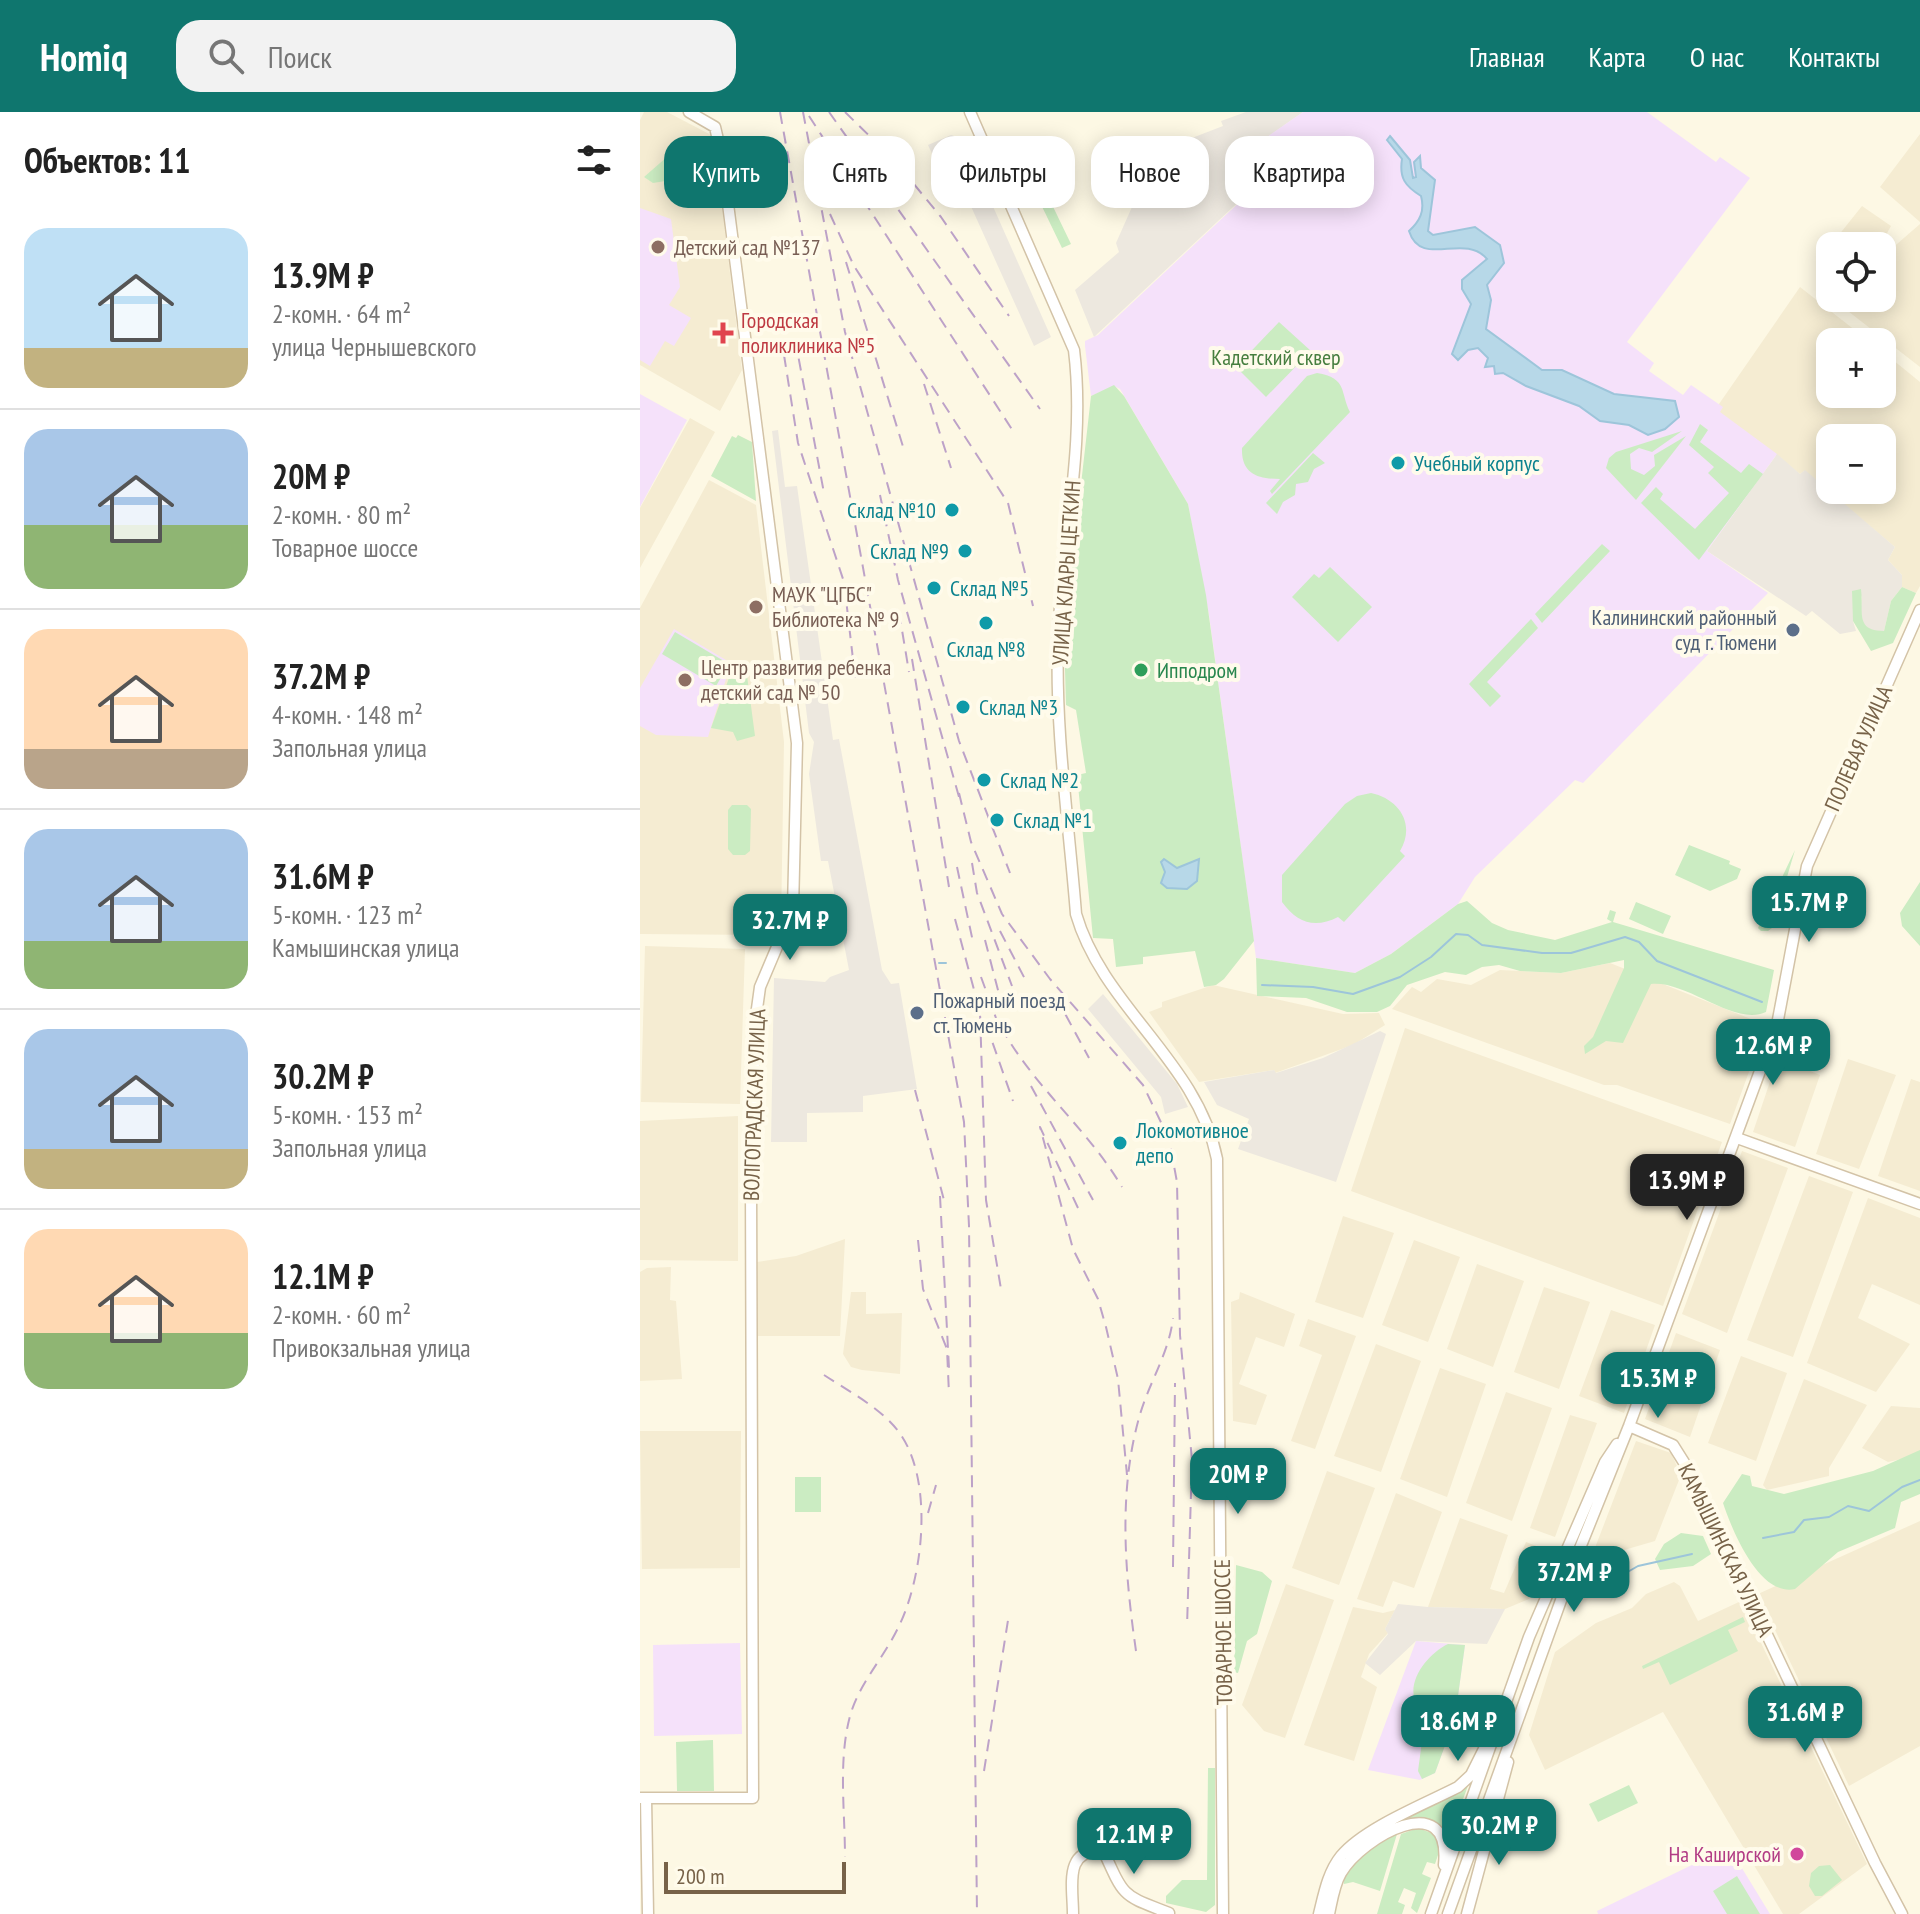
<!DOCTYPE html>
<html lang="ru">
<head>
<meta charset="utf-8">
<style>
  body { margin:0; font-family:"PT Sans Narrow",sans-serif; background:#f2f2f2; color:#222; height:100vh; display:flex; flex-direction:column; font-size:30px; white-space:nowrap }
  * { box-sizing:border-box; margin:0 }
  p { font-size:26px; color:#767676 }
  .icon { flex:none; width:44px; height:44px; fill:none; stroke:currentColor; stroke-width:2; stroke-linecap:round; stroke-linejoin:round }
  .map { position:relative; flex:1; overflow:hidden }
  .side { display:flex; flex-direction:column; background:#fff; width:640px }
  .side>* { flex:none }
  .banner { position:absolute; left:24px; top:24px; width:760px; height:72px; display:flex; gap:16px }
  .tools { position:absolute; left:1176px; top:120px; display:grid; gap:16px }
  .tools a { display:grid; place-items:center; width:80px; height:80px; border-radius:16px; background:#fff; box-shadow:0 4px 20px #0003; font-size:40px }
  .scale { position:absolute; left:24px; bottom:20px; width:182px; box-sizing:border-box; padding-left:8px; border:4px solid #776248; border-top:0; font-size:22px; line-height:28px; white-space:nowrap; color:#776248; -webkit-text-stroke:6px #fffbeb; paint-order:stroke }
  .price { position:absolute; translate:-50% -68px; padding:0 18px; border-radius:16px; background:#0f766e; color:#fff; font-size:26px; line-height:52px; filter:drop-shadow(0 2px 4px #0008) }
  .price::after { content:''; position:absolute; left:50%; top:48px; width:24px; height:18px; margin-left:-12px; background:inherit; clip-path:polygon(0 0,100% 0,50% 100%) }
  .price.selected { background:#222; color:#fff }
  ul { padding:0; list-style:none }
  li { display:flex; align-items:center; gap:24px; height:200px; padding:0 24px }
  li+li { border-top:2px solid #e0e0e0 }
  li span { display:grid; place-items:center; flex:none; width:224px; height:160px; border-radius:24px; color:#555 }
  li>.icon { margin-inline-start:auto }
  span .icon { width:96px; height:96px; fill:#fffc; stroke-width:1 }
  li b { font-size:34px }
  h2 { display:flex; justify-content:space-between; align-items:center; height:96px; padding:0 24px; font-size:34px }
  .tag { padding:0 28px; border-radius:24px; background:#fff; box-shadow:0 4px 20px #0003; font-size:28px; line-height:72px }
  .tag.selected { background:#0f766e; color:#fff }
  header { display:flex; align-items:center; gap:48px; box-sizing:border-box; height:112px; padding:0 40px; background:#0f766e; color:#fff }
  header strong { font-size:38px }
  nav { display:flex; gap:44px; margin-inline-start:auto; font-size:28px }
  .search { width:560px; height:72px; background:#f2f2f2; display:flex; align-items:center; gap:20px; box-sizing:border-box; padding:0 28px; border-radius:24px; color:#767676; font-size:30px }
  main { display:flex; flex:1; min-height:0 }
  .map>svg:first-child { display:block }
  .residential { fill:#f5ecd2; fill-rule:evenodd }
  .industrial { fill:#ede8df }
  .education { fill:#f5e1fa }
  .green { fill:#cbecc2 }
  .water { fill:#b7d8e8; stroke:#9dc5da; stroke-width:2 }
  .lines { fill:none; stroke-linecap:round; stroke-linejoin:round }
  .stream { stroke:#9dc5da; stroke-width:2 }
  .secondary-casing { stroke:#d3c3a7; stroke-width:13 }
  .secondary { stroke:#fff; stroke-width:10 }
  .rail { stroke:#bda2c8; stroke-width:2; stroke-dasharray:12 8; stroke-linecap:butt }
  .education-dot { fill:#8d6e63; stroke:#fffbeb; stroke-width:3 }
  .health-dot { fill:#e0444e; stroke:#fffbeb; stroke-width:3 }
  .culture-dot { fill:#0f9aa8; stroke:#fffbeb; stroke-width:3 }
  .service-dot { fill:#5c6f8a; stroke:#fffbeb; stroke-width:3 }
  .leisure-dot { fill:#2e9e5b; stroke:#fffbeb; stroke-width:3 }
  .hotel-dot { fill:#d1479c; stroke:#fffbeb; stroke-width:3 }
  .labels { text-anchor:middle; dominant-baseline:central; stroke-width:8; stroke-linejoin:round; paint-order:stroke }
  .education-label { font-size:22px; fill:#785e54; stroke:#fffbeb; text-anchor:start }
  .health-label { font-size:22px; fill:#be3a42; stroke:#fffbeb; text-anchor:start }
  .park-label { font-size:22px; fill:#467e3f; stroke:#fffbeb }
  .culture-label { font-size:22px; fill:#0d838f; stroke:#fffbeb; text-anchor:start }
  .street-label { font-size:22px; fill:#776248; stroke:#fffbeb }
  .service-label { font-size:22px; fill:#4e5e75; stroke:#fffbeb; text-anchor:end }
  .leisure-label { font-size:22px; fill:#27864d; stroke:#fffbeb; text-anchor:start }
  .hotel-label { font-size:22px; fill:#b23c85; stroke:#fffbeb; text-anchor:end }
</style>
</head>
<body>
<header>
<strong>Homiq</strong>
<div class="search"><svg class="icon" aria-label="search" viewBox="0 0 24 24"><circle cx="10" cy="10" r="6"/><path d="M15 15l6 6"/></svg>Поиск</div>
<nav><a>Главная</a><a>Карта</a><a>О нас</a><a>Контакты</a></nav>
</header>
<main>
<section class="side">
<h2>Объектов: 11<svg class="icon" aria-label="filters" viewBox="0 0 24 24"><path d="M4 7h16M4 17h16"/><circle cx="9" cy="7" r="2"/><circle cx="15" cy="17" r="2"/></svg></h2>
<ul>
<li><span style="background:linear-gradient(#bfe0f5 75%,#c2b280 0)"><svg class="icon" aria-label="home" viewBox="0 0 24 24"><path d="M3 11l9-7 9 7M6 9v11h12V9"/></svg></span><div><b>13.9M ₽</b><p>2-комн. · 64 m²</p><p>улица Чернышевского</p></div></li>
<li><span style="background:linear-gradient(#a9c7e8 60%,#8fb573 0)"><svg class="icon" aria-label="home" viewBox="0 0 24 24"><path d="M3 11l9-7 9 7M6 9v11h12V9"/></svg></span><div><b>20M ₽</b><p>2-комн. · 80 m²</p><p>Товарное шоссе</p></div></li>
<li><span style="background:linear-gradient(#ffd9b3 75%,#b9a48a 0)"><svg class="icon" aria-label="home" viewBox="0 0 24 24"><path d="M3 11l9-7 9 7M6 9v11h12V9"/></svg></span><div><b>37.2M ₽</b><p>4-комн. · 148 m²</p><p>Запольная улица</p></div></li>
<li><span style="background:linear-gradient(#a9c7e8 70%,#8fb573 0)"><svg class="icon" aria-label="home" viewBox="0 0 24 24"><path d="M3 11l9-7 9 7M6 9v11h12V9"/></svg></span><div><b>31.6M ₽</b><p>5-комн. · 123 m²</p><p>Камышинская улица</p></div></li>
<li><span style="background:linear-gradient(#a9c7e8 75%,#c2b280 0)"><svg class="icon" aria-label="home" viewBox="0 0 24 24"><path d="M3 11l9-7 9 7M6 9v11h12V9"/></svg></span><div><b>30.2M ₽</b><p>5-комн. · 153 m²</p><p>Запольная улица</p></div></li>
<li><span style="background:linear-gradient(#ffd9b3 65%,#8fb573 0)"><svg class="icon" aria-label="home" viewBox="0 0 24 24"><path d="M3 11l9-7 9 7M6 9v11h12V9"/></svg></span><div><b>12.1M ₽</b><p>2-комн. · 60 m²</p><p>Привокзальная улица</p></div></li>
</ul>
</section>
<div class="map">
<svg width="1280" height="1802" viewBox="0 0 1280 1802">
  <rect width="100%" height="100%" fill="#fdf8e4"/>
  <path class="residential" d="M4 0H27L73 24 102 258 80 299 0 253V8Z
    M1280 22V110L1240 75Z
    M1222 94 1251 114 1240 134H1190Z
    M1280 112V255L1204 196 1212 186H1242V145Z
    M1160 175 1230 230H1190V282H1242V239L1280 270V474L1276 481 1262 475V463L1248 448 1255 435 1164 359 1160 362 1079 300V292ZM1190 326H1242V378H1190Z
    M50 306 75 320 0 456V396Z
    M69 368 116 393 144 630 141 812 127 823 0 822V496Z
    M5 834 105 837 100 992 1 990Z
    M970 851 1126 913 1090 1012 977 973H964L752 897 772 875 781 880 797 867 831 873 860 858 921 861Z
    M573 873 703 902 739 901 745 913 713 933 635 961 634 958 559 970 509 900 522 895V890Z
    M765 916 1082 1030 1023 1194 711 1079Z
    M1138 946 1180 963 1155 1035 1113 1020Z
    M1208 947 1256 963 1219 1057 1176 1042Z
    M1271 967 1280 970V1079L1238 1064Z
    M98 1004V1149L0 1148V1009Z
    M1102 1039 1148 1056 1087 1221 1042 1202Z
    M1169 1064 1213 1080 1153 1245 1107 1228Z
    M1228 1086 1280 1106V1193L1232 1172 1218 1206 1270 1232 1236 1280 1167 1251Z
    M703 1104 754 1121 723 1206 675 1190Z
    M205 1127 200 1224H116L117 1150 156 1144Z
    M774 1128 820 1145 788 1230 742 1213Z
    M837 1152 884 1169 853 1255 807 1237Z
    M31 1155 30 1188 36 1189 42 1267 0 1269V1160L7 1156Z
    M904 1175 950 1190 919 1277 874 1260Z
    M211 1180H226V1202L262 1201 260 1262 222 1258 211 1255 203 1242Z
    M600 1180 655 1202 644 1235 616 1225 599 1272 627 1283 616 1313 593 1309 591 1190 599 1187Z
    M971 1198 1015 1213 984 1301 939 1284Z
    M668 1207 716 1224 675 1337 651 1329 682 1243 659 1234Z
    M1036 1221 1080 1238 1050 1325 1005 1307Z
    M736 1232 781 1249 741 1360 694 1344Z
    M1101 1244 1147 1261 1116 1349 1068 1331Z
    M800 1256 846 1272 807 1385 760 1367Z
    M1164 1267 1227 1293 1189 1356V1364L1127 1378 1123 1373Z
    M866 1280 912 1296 872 1409 826 1391Z
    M1251 1294 1280 1296V1343L1248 1350 1222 1336Z
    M930 1303 957 1311 915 1425 890 1416Z
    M0 1319H101L100 1456 2 1457Z
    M996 1329 1031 1341 1041 1363 1015 1429 960 1445 953 1441Z
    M687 1359 735 1376 699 1473 652 1456Z
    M756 1381 802 1400 774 1476 753 1469 743 1495 717 1487Z
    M820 1406 868 1423 850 1477 864 1481 886 1430 909 1439 889 1487 865 1497 788 1495Z
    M1280 1409V1634L1209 1674 1118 1482Z
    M1034 1470 1040 1474 1058 1509 1101 1489 1227 1752 1159 1802H1143L1023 1600 905 1658 889 1623 915 1540 956 1511 992 1496 1006 1482Z
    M646 1472 694 1488 645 1626 624 1619 602 1593Z
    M713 1495 743 1501 755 1498 745 1517 748 1521 729 1542 721 1565 737 1575 714 1649 664 1633Z"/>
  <path class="industrial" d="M606 0H663L586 54 607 82 454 225 435 178 479 140 476 131 492 95 482 53 583 14 581 9Z
    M311 23 323 27 411 225 394 234 329 90 320 94 315 89 288 33Z
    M138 318 145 375 157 374 193 628 199 627 242 858 251 872 259 871 277 977 223 984V1000L167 1001V1030H131L134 866 185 870 190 865 209 858 188 749H181L169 662 174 630 169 621 132 319Z
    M1137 342 1160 362 1165 358 1255 435 1248 448 1262 463V475L1251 489 1244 519H1232L1223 513 1220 507 1222 483 1213 509 1216 519 1200 522 1172 499 1166 504 1067 439Z
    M463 882 537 972 548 995 525 1002 521 985 448 897Z
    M740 919 746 922 696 1070 598 1037 609 1007 577 993 564 970 634 958 636 961 683 946Z
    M1156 923 1184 934 1176 958 1147 948Z
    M758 1492 788 1495 865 1497 847 1532 776 1529 740 1563 725 1551 748 1522 745 1517Z"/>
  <path class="education" d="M663 0H1007L1076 50 1080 45 1110 66 987 230 1014 251 1009 259 1043 283 1051 273 1083 295 1080 300 1137 342 1067 439 1128 481 943 671 935 668 835 765 818 792 751 842 715 861 616 846 569 503 548 392 480 277 474 274 451 284 445 234V229L458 223 607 83 585 54Z
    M0 96 31 107 40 175 29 193 51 206 34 234 25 229 10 254 0 248Z
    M0 282 47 308 0 395Z
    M34 517 91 551 68 625 16 623 0 614V576Z
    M776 1529 825 1533 815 1606 795 1661 780 1668 728 1658Z
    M100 1531 102 1622 14 1624 13 1533Z
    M1089 1735 1130 1802H958L957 1799Z"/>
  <path class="green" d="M28 44 43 51 44 66 13 71 4 65Z
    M404 76 431 132 422 136 395 80Z
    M639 210 671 239 626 285 596 255Z
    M677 261C708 266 700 281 710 300L632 382 630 379 640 367C619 367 601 363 602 336L667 264Z
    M474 273 484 284 548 392 566 483 614 829 584 867 576 873 564 875 555 839 503 845V852L476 855 473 827 453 826 437 663 446 661 436 598 426 593 424 523 451 284Z
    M1060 312 1068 318 1060 330 1101 361 1109 352 1123 362 1059 448 1001 391 1016 375 1023 382 1020 387 1055 417 1089 381 1068 361 1074 355 1049 333Z
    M1042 319 1012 340 999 336 990 342 991 357 1004 363 1015 354 1014 343 1046 324 996 388 966 356 969 346 976 340Z
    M98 323 112 330 116 389 71 364 92 324 96 326Z
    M673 341 685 351 674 357 668 370 656 372 655 383 643 390 637 402 626 391Z
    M962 432 970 439 902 511 895 502Z
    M690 455 732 495 698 530 652 485 674 462 679 466Z
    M1262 475 1276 481 1253 531 1231 539 1213 509 1212 479 1221 477C1224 499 1214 519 1244 519L1251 489Z
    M891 507 898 516 847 570 861 584 850 595 829 572Z
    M35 520 89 552 76 574 22 542Z
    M94 552 106 556 115 624 97 629 93 620 71 616Z
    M731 681C759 687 776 712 760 739L765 744 704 810 698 805C675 817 657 811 642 790V763L705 692 717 684Z
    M92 693H107L111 697 110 739 105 743H93L88 737V698Z
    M1049 733 1090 749 1089 752 1101 757 1097 767 1070 779 1035 763Z
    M1155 738 1147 765 1144 807 1128 819H1121L1118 816Z
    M1280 770V834L1262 814 1260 801Z
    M827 789 852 811 868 818 915 828 972 810 967 807 970 798 976 800 973 810 1134 858 1126 900C1094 915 1047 868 1011 872L983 931 966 929 945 942 944 934 953 925 984 856V848L921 861 880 859 859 853 842 855 826 863 805 860 767 873 750 894 737 900H707L666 886 617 884 616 846 715 861 751 842 818 792Z
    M996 790 1031 804 1023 822 989 807Z
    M1280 1338V1382L1261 1390 1255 1416 1198 1440 1155 1477C1119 1485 1092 1418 1083 1391L1102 1362 1110 1364 1112 1374 1144 1382 1233 1359Z
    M155 1365H181V1400H155Z
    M1041 1421 1063 1424 1071 1442 1053 1454 1020 1458 1015 1447 1024 1432Z
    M596 1453 622 1460 632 1469 617 1522 607 1529 598 1561 594 1560Z
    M1103 1505 1105 1510 1088 1518 1098 1539 1030 1573 1019 1550 1003 1557 1002 1554Z
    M808 1532 825 1533 815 1606 795 1661 782 1667 778 1659 782 1629 795 1626 807 1589 794 1584 788 1599 779 1597C762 1573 787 1542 808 1532Z
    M73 1628 74 1679H37L36 1630Z
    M568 1656H575V1793L566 1800 526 1791V1784L542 1768H567Z
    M829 1671 809 1725C797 1706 782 1704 761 1709Z
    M989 1673 998 1691 958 1710 949 1692Z
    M778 1716 797 1723 801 1734 795 1752 787 1750 782 1762 791 1766 777 1801 771 1796 776 1781 764 1776 758 1790 765 1793 762 1802H737L761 1722Z
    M757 1722 740 1779 713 1770 704 1772C700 1749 740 1732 757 1722Z
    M1190 1753 1202 1768 1182 1784H1175L1169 1774 1171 1761 1179 1754Z
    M1097 1764 1120 1802H1087L1073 1779Z"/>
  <path class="water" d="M750 24 770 48 773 66 776 65 774 50 780 44 781 56 795 68 788 119 793 123 835 115 860 133 864 151 847 173 851 188 846 217 902 258H922L974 282 1035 289 1039 305 1025 317 1008 323 989 313 960 309 939 294 886 274 863 261 855 262 854 254 845 255 848 246 838 236 828 238 818 248 812 242 831 192 822 177V168L847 147C824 120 781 157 769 119 780 109 785 99 781 84 765 74 759 66 762 47L747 28Z
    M524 747 537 756 559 747 557 769 547 777 527 776 521 771 525 760 521 750Z"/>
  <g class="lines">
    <path class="stream" d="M299 851H306
      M622 873 673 875 713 882 760 865 791 845 816 822 828 823 842 833 902 841H931L985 825 999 830 1017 849 1122 890
      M1123 1426 1154 1420 1164 1408 1189 1405 1208 1394 1229 1399 1262 1375 1280 1368
      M965 1473 998 1454 1052 1442"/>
    <defs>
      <path id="secondary" d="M330 0 434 238C446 335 421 431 418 529 415 619 429 712 436 802 463 895 558 950 577 1047L583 1802
        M1097 1026 1280 1092
        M989 1314 1033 1333 1050 1360 1235 1751 1262 1802
        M0 1686H113L111 1073 116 904 120 875 153 797 157 631 82 45 75 15 49 0
        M6 1686 8 1802
        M433 1802C433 1774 423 1735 464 1740 485 1787 483 1783 529 1801
        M679 1802C684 1782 688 1760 701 1744 724 1716 785 1692 818 1675L831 1663 847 1631
        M689 1802C692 1788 694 1773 701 1761 722 1725 812 1674 804 1753
        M791 1802 889 1525 965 1350 977 1332
        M808 1802 938 1441 989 1314 1137 913 1167 754 1280 498
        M827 1802 868 1650"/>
    </defs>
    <use href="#secondary" class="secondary-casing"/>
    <use href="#secondary" class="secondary"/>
    <path class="rail" d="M140 0 324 1010 329 1114 337 1802
      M163 0 205 220 319 629 370 761
      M189 0 400 297
      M205 0 254 48 301 105 369 204
      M169 4 373 319
      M190 102 214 154 368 391 393 494
      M206 150 265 341
      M155 227 184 381
      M144 243 158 331 204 470 216 573
      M284 272 311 356
      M240 383 258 468 321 692
      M259 500 269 560
      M272 547 309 775
      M319 681 331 730 362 802 410 867 503 973 529 1027 537 1070 540 1223 552 1348 547 1515
      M332 751 337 781 372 874
      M317 755 333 830
      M315 807 340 900 346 1088 361 1177
      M360 819 386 869
      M345 828 359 882
      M341 865 356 906
      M416 885 449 946
      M346 912 373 989
      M361 915C394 975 447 1016 482 1075
      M391 974 453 1088
      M275 978 305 1092
      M300 1084 309 1256
      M438 1096 400 1015 433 1137 458 1187 466 1215 478 1267 487 1363
      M278 1128 283 1177 307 1237 309 1282
      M184 1263C210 1280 243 1297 261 1323 294 1372 283 1468 257 1518 242 1548 219 1572 210 1604 198 1649 205 1699 205 1745
      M288 1401 296 1373
      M533 1455 535 1271
      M496 1539C485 1463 478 1381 499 1306 508 1272 529 1242 533 1206
      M344 1659 369 1502"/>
  </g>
  <g class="education-dot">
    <circle cx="18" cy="135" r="8"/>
    <circle cx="116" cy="495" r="8"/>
    <circle cx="45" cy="568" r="8"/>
  </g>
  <path class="health-dot" d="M79 209h8v8h8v8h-8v8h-8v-8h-8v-8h8z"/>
  <g class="culture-dot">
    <circle cx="758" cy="351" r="8"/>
    <circle cx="312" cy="398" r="8"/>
    <circle cx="325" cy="439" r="8"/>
    <circle cx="294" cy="476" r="8"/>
    <circle cx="346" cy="511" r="8"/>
    <circle cx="323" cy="595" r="8"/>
    <circle cx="344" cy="668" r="8"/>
    <circle cx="357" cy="708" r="8"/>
    <circle cx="480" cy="1031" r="8"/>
  </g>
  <g class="service-dot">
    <circle cx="1153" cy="518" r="8"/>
    <circle cx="277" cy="901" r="8"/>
  </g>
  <circle class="leisure-dot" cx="501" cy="558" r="8"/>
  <circle class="hotel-dot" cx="1157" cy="1742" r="8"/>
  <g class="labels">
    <g class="education-label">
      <text x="34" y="135">Детский сад №137</text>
      <text x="132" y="482">МАУК "ЦГБС"<tspan x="132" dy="25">Библиотека № 9</tspan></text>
      <text x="61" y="555">Центр развития ребенка<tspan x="61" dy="25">детский сад № 50</tspan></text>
    </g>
    <g class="health-label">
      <text x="101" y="208">Городская<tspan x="101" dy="25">поликлиника №5</tspan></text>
    </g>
    <g class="park-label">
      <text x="636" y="245">Кадетский сквер</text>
    </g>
    <g class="culture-label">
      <text x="774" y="351">Учебный корпус</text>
      <text x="296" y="398" text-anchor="end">Склад №10</text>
      <text x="309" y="439" text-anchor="end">Склад №9</text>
      <text x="310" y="476">Склад №5</text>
      <text x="346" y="537" text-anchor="middle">Склад №8</text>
      <text x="339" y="595">Склад №3</text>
      <text x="360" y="668">Склад №2</text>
      <text x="373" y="708">Склад №1</text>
      <text x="496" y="1018">Локомотивное<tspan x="496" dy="25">депо</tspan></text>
    </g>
    <g class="street-label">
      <text transform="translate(426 461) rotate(-86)">УЛИЦА КЛАРЫ ЦЕТКИН</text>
      <text transform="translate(1218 636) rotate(-66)">ПОЛЕВАЯ УЛИЦА</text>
      <text transform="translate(114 993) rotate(-88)">ВОЛГОГРАДСКАЯ УЛИЦА</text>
      <text transform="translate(1086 1438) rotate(64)">КАМЫШИНСКАЯ УЛИЦА</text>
      <text transform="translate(583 1520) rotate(-91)">ТОВАРНОЕ ШОССЕ</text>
    </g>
    <g class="service-label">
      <text x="1137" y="505">Калининский районный<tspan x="1137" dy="25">суд г. Тюмени</tspan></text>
      <text x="293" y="888" text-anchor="start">Пожарный поезд<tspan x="293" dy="25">ст. Тюмень</tspan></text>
    </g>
    <g class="leisure-label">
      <text x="517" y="558">Ипподром</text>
    </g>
    <g class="hotel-label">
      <text x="1141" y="1742">На Каширской</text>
    </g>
  </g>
</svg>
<div class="tools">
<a><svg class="icon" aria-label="locate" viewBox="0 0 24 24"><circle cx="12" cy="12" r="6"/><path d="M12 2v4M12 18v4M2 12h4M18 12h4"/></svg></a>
<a>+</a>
<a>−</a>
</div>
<div class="scale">200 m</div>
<b class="price" style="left:1169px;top:832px">15.7M ₽</b>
<b class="price" style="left:150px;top:850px">32.7M ₽</b>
<b class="price" style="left:1133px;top:975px">12.6M ₽</b>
<b class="price selected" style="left:1047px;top:1110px">13.9M ₽</b>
<b class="price" style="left:1018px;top:1308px">15.3M ₽</b>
<b class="price" style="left:598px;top:1404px">20M ₽</b>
<b class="price" style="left:934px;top:1502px">37.2M ₽</b>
<b class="price" style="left:1165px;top:1642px">31.6M ₽</b>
<b class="price" style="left:818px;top:1651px">18.6M ₽</b>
<b class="price" style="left:859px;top:1755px">30.2M ₽</b>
<b class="price" style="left:494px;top:1764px">12.1M ₽</b>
<div class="banner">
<a class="tag selected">Купить</a>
<a class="tag">Снять</a>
<a class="tag">Фильтры</a>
<a class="tag">Новое</a>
<a class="tag">Квартира</a>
</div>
</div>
</main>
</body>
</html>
